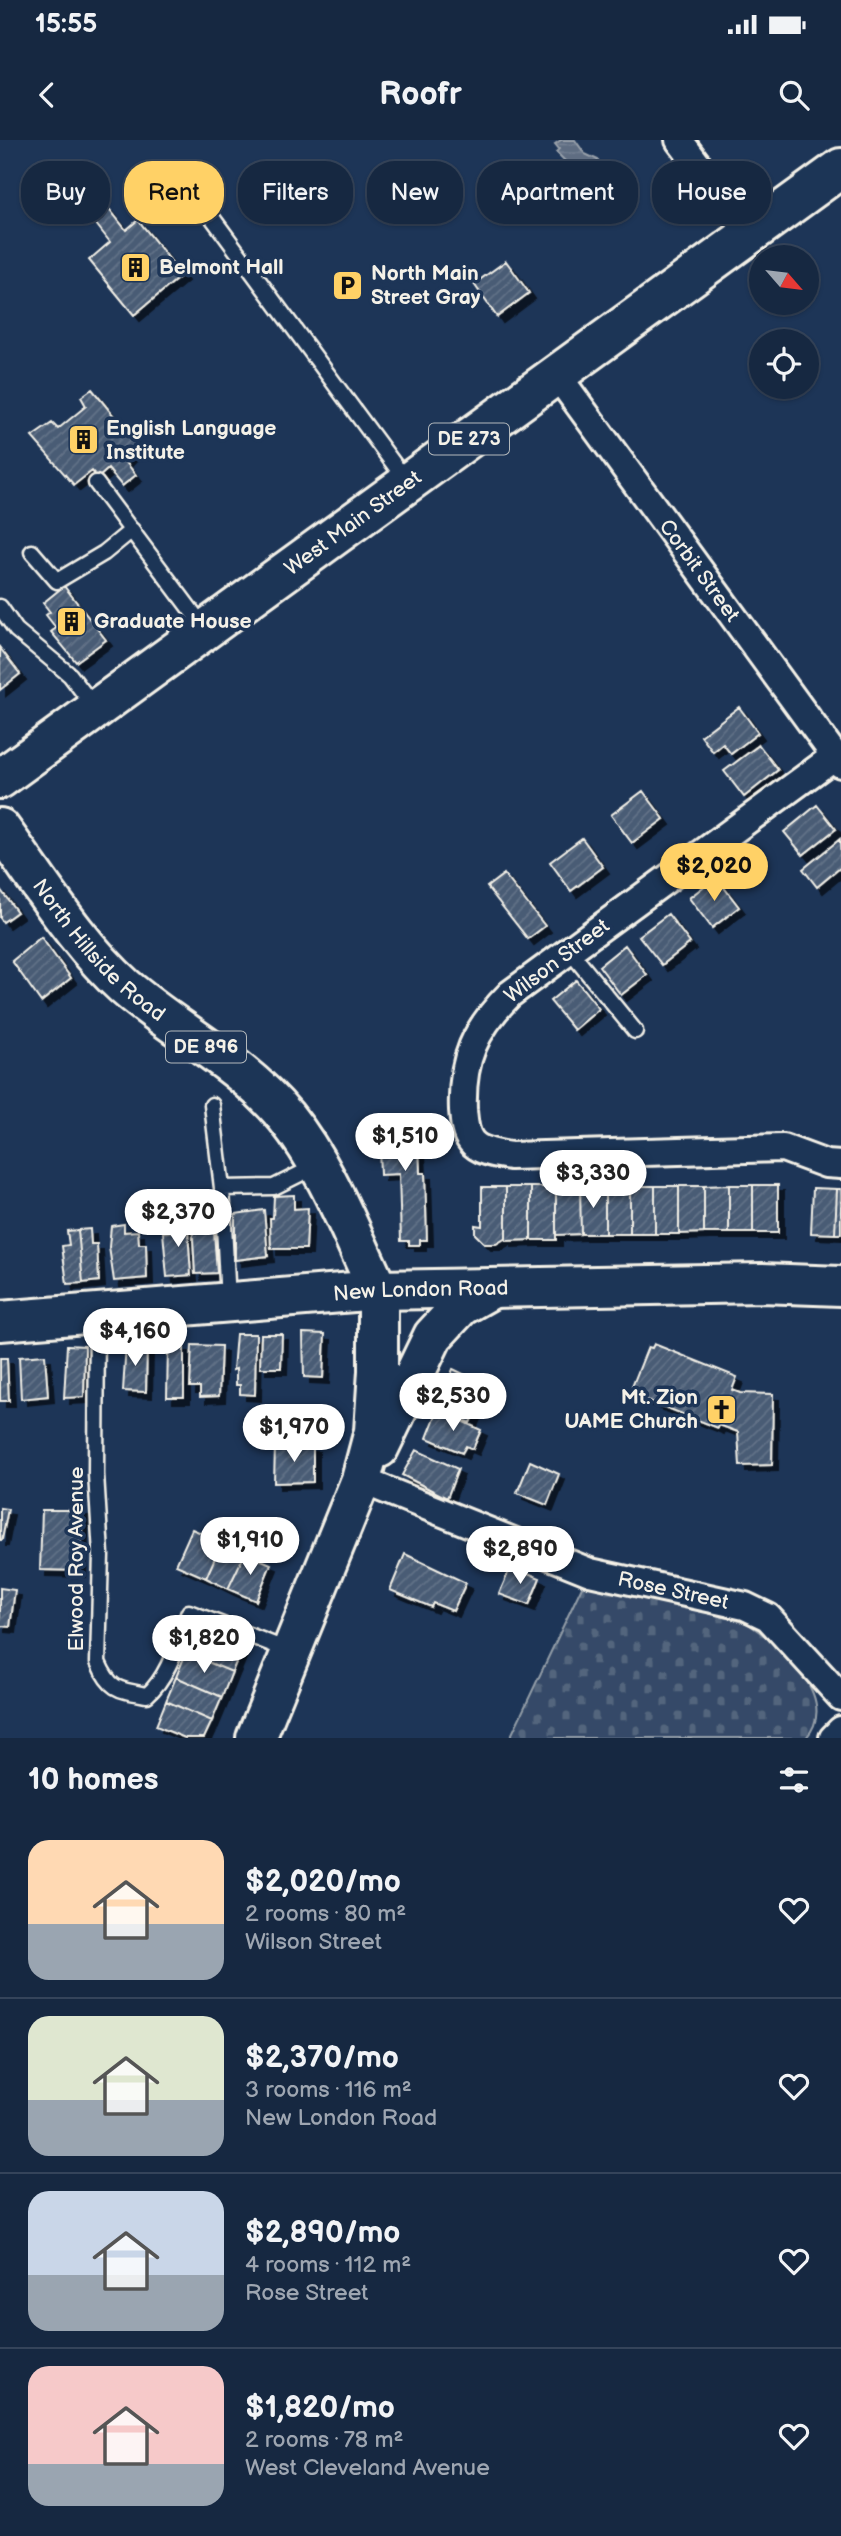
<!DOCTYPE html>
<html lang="en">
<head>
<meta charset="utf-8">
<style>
  body { margin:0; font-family:"Balsamiq Sans",sans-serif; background:#23344c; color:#f1f3f6; height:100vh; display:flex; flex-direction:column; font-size:26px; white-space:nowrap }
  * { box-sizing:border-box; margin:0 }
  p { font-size:23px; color:#9ea6b1 }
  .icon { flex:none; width:38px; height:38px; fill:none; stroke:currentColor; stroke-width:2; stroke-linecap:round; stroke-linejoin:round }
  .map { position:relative; height:1598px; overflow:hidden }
  .side { display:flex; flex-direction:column; background:#162841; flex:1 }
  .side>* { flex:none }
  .hud { position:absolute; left:21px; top:21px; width:800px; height:63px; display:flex; gap:14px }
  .needle { width:46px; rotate:118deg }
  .tools { position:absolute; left:749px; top:105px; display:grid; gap:14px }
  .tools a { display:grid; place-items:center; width:70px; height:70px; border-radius:50%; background:#162841; box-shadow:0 2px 5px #0004,0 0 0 2px #35445a; font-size:35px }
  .price { position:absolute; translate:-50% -60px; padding:0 16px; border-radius:24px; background:#fff; color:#222; font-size:23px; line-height:46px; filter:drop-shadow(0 2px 4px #0008) }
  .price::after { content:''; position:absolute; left:50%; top:42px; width:21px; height:16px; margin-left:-10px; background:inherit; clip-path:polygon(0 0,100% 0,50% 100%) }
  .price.current { background:#ffd166; color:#111 }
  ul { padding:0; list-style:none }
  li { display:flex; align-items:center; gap:21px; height:175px; padding:0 28px }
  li+li { border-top:2px solid #35445a }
  li span { display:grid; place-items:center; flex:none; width:196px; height:140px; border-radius:21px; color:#555 }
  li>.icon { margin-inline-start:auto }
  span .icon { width:84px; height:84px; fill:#fffc; stroke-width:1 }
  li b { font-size:30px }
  h2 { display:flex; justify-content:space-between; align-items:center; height:84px; padding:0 28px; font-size:30px }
  .chip { padding:0 24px; border-radius:28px; background:#162841; box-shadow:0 2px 5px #0004,0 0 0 2px #35445a; font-size:24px; line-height:63px }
  .chip.current { background:#ffd166; color:#111 }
  .status { display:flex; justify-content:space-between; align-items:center; height:49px; padding:0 35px; background:#162841; direction:ltr }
  .status svg { height:19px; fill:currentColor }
  header { display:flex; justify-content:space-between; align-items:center; height:91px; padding:0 28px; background:#162841; font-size:32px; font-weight:600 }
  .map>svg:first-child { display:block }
  .cemetery { fill:url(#cemetery-stones); stroke:#949ea8; stroke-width:2 }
  .water { fill:url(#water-rules); stroke:#9aa2ab; stroke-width:2 }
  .building { fill:url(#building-hatch); stroke:#f4f1e8; stroke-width:2; filter:url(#shadow) }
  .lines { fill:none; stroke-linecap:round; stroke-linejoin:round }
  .service-casing { stroke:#f4f1e8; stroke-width:19 }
  .minor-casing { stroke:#f4f1e8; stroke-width:32 }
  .secondary-casing { stroke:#f4f1e8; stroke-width:44 }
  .primary-casing { stroke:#f4f1e8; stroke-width:44 }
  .service { stroke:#1d3557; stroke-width:14 }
  .minor { stroke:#1d3557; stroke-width:26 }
  .secondary { stroke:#1d3557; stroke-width:38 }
  .primary { stroke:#1d3557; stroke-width:38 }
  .labels { text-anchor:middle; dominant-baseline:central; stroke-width:7; stroke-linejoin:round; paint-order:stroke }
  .shield { fill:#1d3557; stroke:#b4b9bc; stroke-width:2 }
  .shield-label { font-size:19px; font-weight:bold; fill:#f4f1e8 }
  .poi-label { font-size:21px; font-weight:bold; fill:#f4f1e8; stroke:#1d3557; text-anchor:start }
  .street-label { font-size:21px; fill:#f4f1e8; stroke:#1d3557 }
</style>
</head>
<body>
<div class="status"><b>15:55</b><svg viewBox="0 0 49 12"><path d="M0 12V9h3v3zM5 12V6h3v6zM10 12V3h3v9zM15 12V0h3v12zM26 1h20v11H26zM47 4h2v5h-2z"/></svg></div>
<header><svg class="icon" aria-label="back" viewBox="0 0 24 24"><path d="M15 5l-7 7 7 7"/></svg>Roofr<svg class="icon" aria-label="search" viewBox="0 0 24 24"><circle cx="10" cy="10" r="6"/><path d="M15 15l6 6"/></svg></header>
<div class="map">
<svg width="841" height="1598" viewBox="0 0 841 1598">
  <defs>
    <pattern id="cemetery-stones" width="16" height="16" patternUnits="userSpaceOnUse" patternTransform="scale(1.75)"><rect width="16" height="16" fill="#354a67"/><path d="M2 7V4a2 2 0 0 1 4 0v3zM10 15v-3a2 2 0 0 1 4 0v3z" fill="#53657d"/></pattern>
    <pattern id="water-rules" width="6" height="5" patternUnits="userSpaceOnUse" patternTransform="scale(1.75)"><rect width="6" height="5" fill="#5e6d82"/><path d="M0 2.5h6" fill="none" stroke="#768294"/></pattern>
    <pattern id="building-hatch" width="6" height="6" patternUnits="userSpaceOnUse" patternTransform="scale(1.75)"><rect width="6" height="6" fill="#485b74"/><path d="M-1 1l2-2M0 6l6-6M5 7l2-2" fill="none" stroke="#637388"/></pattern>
    <filter id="shadow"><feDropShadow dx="6" dy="6" stdDeviation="0" flood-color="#0009"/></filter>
  </defs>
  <rect width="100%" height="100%" fill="#1d3557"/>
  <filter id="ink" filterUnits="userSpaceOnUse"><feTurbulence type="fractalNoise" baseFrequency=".0143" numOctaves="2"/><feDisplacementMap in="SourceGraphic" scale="14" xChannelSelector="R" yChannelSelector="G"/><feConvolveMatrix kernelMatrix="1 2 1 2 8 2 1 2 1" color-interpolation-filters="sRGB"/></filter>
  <g filter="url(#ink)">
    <path class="cemetery" d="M585 1440 747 1483C779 1504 841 1558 806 1598H510Z"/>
    <path class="water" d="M561 0H575L585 14 598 20 590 39 586 37 584 42 575 38 577 33 556 12 559 9 555 4Z"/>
    <path class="building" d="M107 66 126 90 138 80 182 135 134 175 89 120 110 102 92 79Z
      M506 121 529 153 497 177 474 144Z
      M92 249 135 302V310L125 321 136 335 122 346 108 329 98 338 92 331 74 345 32 297 52 283 58 289 86 266 81 257Z
      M64 446 106 500 76 522 51 492 56 488 46 475 50 472 43 463Z
      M0 508 20 534 0 550Z
      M739 567 758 593 731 614 723 604 713 612 701 596Z
      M759 605 778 630 744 657 724 631Z
      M643 651 664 679 632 703 611 675Z
      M817 665 836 689 803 715 784 692Z
      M582 698 603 727 571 751 550 722Z
      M840 699 841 727 817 747 803 729Z
      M504 734 545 786 528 799 487 747Z
      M716 737 739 767 712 788 689 758Z
      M0 749 17 772 3 782 0 778Z
      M668 774 690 803 662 825 639 796Z
      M41 797 71 838 41 862 12 821Z
      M625 805 647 835 621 855 599 826Z
      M576 840 599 869 574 890 550 861Z
      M418 977 420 1033H425L427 1100H420V1105H409V1101H401L399 1034 380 1035 378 978Z
      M729 1045H753V1093H729Z
      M729 1045V1093H704V1046Z
      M753 1045H778V1093H753Z
      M580 1046H605V1094H581Z
      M580 1046 581 1094 556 1095V1047Z
      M605 1046H630V1094H605Z
      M630 1046H655V1094H630Z
      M655 1046H679V1094H655Z
      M679 1046H704V1093L679 1094Z
      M482 1047H506V1098L496 1104H485L475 1094V1085L482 1086Z
      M506 1047H531V1100L506 1101Z
      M531 1047H556V1100H531Z
      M813 1048 837 1049 835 1094 811 1093Z
      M837 1049H841V1094H835Z
      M294 1055V1069L308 1068 306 1109H271L270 1078H273L274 1056Z
      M264 1070 268 1116 235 1120V1074Z
      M187 1076 191 1135 167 1137 163 1092 174 1091 173 1077Z
      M213 1079 217 1133 195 1134 192 1080Z
      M124 1084V1092L138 1091 139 1104H146L147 1138 114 1141 109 1107 111 1086Z
      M90 1089 91 1104H97L99 1141 83 1143 78 1090Z
      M78 1090 83 1143 67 1144 62 1106 69 1105 67 1091Z
      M303 1193 325 1194 323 1238 304 1237Z
      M236 1194H256L255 1255 240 1254V1245H236V1229L233 1230Z
      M261 1194H282L281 1228H260Z
      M126 1203 147 1204 146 1252 123 1251Z
      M654 1204 737 1237 732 1250 740 1253 773 1254 772 1325 740 1326 738 1292 719 1285 718 1288 634 1255 636 1249 632 1247 648 1207 652 1208Z
      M67 1205 85 1206 84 1257 64 1258Z
      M192 1205 221 1206 219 1256 200 1257V1247H190Z
      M168 1206H184V1257H167Z
      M45 1215 48 1256 21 1259 19 1217Z
      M0 1218H7L9 1261H0Z
      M453 1229 486 1245 470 1283 437 1269Z
      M438 1270 481 1290 473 1309 466 1306 462 1313 427 1298Z
      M275 1306H313V1342L274 1343Z
      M416 1310 458 1329 447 1358 402 1335Z
      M530 1321 559 1334 547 1365 517 1353Z
      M0 1368 8 1369 2 1400H0Z
      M42 1370H83L80 1431 40 1430Z
      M192 1389 222 1402 206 1438 176 1425Z
      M222 1402 245 1413 228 1449 206 1438Z
      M245 1413 271 1424 256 1461 228 1449Z
      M405 1414 466 1443 453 1471 433 1463 431 1467 390 1450Z
      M511 1426 540 1438 529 1465 499 1454Z
      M0 1448 15 1450 10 1487 0 1486Z
      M196 1489 242 1508 232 1532 186 1513Z
      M186 1513 232 1532 222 1557 176 1537Z
      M176 1537 222 1557 212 1581 166 1561Z
      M166 1561 212 1581 204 1598H185L156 1586Z"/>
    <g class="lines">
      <defs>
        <path id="service" d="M186 42 407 342
          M96 343 205 489
          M32 412 57 441 104 413 132 390
          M0 467 16 490 70 535 95 568
          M569 810 635 891
          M212 965 222 1048
          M228 1161 222 1048 274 1047 318 1025
          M97 1175 96 1334 101 1414 98 1522C110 1550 118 1550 147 1555 170 1535 178 1500 189 1472L290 1511"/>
        <g id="minor">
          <path d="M679 0 750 94"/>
          <path id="s1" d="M557 235 841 624"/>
          <path d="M835 616 510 854C475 889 461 919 463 970 464 980 464 992 471 1001 479 1012 498 1014 510 1016L783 1008 826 1024 841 1025"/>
          <path id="s2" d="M361 1340 590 1432 745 1466 768 1477 841 1557"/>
          <path d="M833 1598 841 1590"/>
        </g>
        <g id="secondary">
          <path id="s3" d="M0 1181 378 1150 762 1143 841 1146"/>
          <path d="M379 1308 433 1196 461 1166 491 1149"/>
          <path d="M256 1598 361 1340 374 1291 378 1231V1150"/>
        </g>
        <g id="primary">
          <path id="s4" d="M0 639 841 28"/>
          <path id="s5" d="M0 688C39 741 76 803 125 847 177 892 242 923 286 977 327 1028 350 1091 378 1150"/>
        </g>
      </defs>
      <use href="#service" class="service-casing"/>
      <use href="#minor" class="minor-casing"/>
      <use href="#secondary" class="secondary-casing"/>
      <use href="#primary" class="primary-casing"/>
      <use href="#service" class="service"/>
      <use href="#minor" class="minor"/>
      <use href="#secondary" class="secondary"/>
      <use href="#primary" class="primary"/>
    </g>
  </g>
  <defs>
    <symbol id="building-square" viewBox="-11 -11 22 22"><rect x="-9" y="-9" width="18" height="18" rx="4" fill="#ffd166" stroke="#1d3557"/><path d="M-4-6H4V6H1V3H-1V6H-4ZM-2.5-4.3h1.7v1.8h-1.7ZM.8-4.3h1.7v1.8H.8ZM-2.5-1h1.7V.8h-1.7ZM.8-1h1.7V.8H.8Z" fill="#111"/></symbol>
    <symbol id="parking-square" viewBox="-11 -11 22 22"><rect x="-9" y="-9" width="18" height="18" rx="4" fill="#ffd166" stroke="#1d3557"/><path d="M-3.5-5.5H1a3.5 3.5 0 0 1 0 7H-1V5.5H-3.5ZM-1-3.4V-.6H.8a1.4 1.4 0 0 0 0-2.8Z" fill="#111"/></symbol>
    <symbol id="church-square" viewBox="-11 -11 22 22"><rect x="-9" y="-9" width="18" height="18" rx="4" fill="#ffd166" stroke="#1d3557"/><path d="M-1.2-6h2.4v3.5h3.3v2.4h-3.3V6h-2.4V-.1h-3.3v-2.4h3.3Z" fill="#111"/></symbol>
  </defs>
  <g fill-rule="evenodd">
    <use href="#building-square" x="118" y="110" width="35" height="35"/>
    <use href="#parking-square" x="330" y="128" width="35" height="35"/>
    <use href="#building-square" x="66" y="282" width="35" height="35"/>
    <use href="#building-square" x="54" y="464" width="35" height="35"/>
    <use href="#church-square" x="704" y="1252" width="35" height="35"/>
  </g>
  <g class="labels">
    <g class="shield">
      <rect x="429" y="283.5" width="80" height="31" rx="5"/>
      <rect x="166" y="891.5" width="80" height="31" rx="5"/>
    </g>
    <g class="shield-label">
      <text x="469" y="299">DE 273</text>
      <text x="206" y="907">DE 896</text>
    </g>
    <g class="poi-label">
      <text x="159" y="127">Belmont Hall</text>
      <text x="371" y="133">North Main<tspan x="371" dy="24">Street Gray</tspan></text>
      <text x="106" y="288">English Language<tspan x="106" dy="24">Institute</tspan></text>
      <text x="94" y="481">Graduate House</text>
      <text x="698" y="1257" text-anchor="end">Mt. Zion<tspan x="698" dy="24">UAME Church</tspan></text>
    </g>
    <g class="street-label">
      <text stroke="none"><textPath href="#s4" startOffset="436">West Main Street</textPath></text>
      <text stroke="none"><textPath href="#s1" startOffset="242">Corbit Street</textPath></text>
      <text stroke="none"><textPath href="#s5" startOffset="158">North Hillside Road</textPath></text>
      <text transform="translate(557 821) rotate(-37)">Wilson Street</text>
      <text stroke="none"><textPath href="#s3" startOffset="422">New London Road</textPath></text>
      <text transform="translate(76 1419) rotate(-90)">Elwood Roy Avenue</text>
      <text stroke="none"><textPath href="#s2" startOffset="332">Rose Street</textPath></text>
    </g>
  </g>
</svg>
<div class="tools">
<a><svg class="needle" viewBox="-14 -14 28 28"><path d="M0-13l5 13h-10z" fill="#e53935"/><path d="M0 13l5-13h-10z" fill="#9ea6b1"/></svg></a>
<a><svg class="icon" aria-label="locate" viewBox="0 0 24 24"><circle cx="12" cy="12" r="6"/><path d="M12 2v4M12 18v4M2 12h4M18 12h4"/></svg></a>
</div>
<b class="price current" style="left:714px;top:763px">$2,020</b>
<b class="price" style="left:405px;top:1033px">$1,510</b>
<b class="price" style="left:593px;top:1070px">$3,330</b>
<b class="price" style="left:178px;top:1109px">$2,370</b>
<b class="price" style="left:135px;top:1228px">$4,160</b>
<b class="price" style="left:453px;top:1293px">$2,530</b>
<b class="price" style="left:294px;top:1324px">$1,970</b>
<b class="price" style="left:250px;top:1437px">$1,910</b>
<b class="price" style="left:520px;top:1446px">$2,890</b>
<b class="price" style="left:204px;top:1535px">$1,820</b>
<div class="hud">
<a class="chip">Buy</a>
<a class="chip current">Rent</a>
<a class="chip">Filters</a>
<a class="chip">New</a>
<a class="chip">Apartment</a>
<a class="chip">House</a>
</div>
</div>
<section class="side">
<h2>10 homes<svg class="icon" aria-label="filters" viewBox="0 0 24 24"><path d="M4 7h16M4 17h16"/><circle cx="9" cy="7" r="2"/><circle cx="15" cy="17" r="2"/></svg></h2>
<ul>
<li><span style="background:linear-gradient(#ffd9b3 60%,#9aa5b1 0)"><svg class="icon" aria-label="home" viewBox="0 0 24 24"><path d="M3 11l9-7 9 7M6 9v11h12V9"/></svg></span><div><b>$2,020/mo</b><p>2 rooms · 80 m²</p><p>Wilson Street</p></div><svg class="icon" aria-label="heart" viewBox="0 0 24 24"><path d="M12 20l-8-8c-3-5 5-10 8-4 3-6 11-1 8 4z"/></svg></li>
<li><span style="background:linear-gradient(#dfe7d0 60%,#9aa5b1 0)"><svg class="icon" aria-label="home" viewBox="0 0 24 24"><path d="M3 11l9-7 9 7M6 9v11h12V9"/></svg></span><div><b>$2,370/mo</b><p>3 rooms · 116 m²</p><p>New London Road</p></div><svg class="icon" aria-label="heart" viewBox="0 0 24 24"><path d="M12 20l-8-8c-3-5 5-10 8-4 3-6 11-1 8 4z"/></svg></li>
<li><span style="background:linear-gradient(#c9d6e8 60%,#9aa5b1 0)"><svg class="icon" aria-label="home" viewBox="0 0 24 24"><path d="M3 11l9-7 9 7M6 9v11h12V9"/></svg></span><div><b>$2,890/mo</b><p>4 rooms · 112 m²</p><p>Rose Street</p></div><svg class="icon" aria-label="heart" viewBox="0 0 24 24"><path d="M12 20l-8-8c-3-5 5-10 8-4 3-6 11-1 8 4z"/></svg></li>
<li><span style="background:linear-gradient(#f6c9c9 70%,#9aa5b1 0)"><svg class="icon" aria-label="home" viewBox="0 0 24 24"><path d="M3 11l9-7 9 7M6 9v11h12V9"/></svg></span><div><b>$1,820/mo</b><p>2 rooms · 78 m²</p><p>West Cleveland Avenue</p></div><svg class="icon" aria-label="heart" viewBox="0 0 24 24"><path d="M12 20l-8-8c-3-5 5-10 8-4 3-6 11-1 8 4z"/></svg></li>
</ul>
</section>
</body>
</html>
